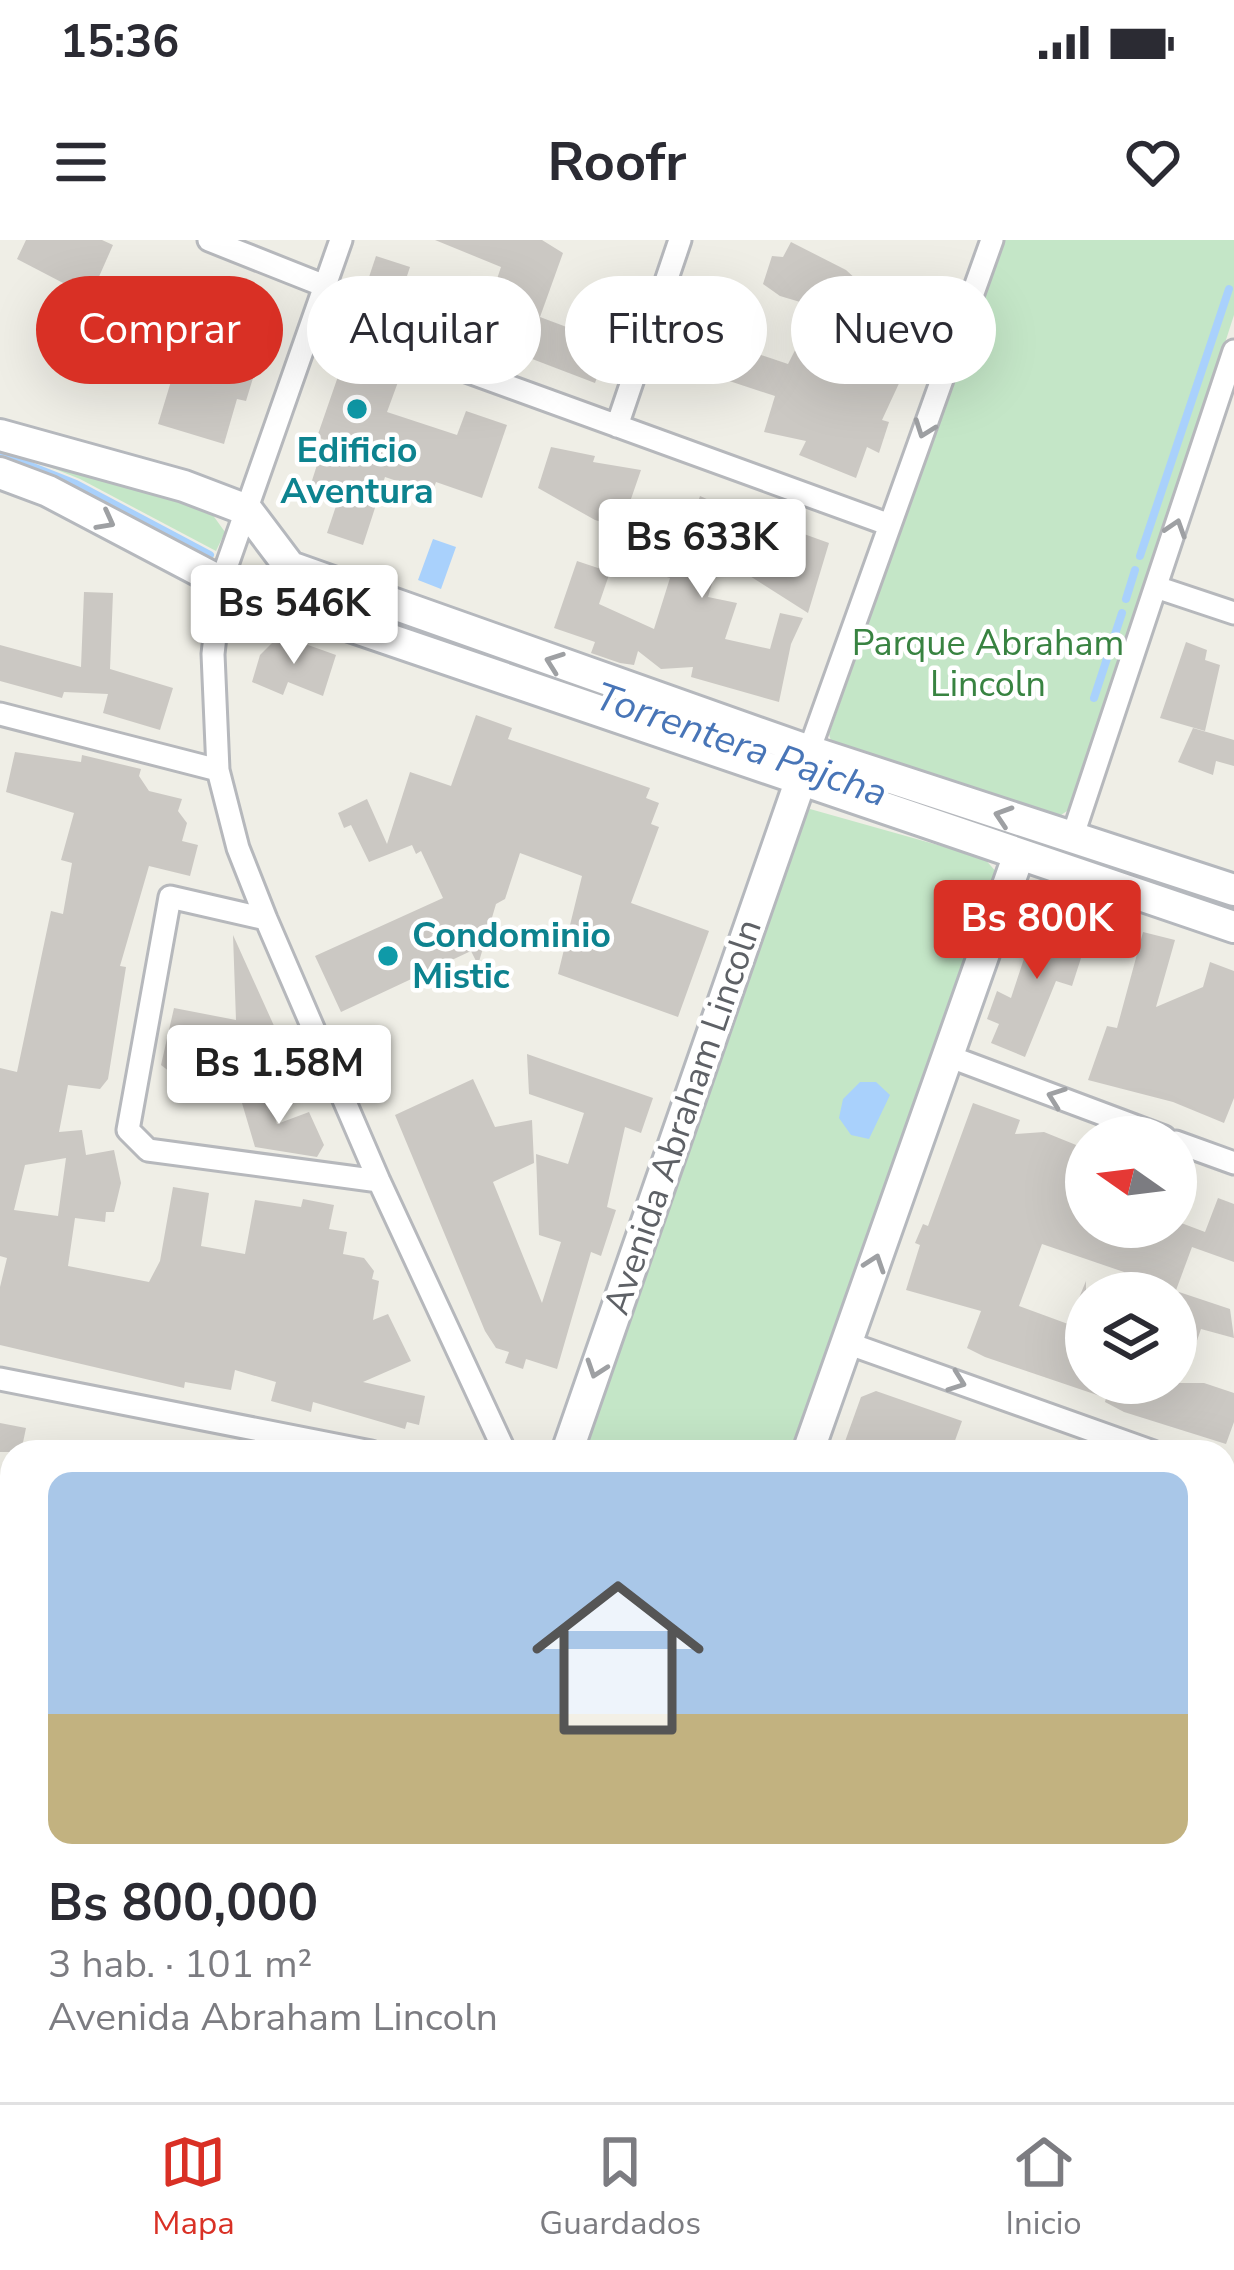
<!DOCTYPE html>
<html lang="es">
<head>
<meta charset="utf-8">
<style>
  body { margin:0; font-family:"Nunito Sans",sans-serif; background:#f2f2f3; color:#2b2b33; height:100vh; display:flex; flex-direction:column; font-size:45px; white-space:nowrap }
  * { box-sizing:border-box; margin:0 }
  p { font-size:39px; color:#7c7c81 }
  .icon { flex:none; width:66px; height:66px; fill:none; stroke:currentColor; stroke-width:2; stroke-linecap:round; stroke-linejoin:round }
  .map { position:relative; flex:1; overflow:hidden }
  .sheet { position:absolute; left:0px; top:1200px; width:1236px; height:663px; display:flex; flex-direction:column; background:#fff; border-radius:36px 36px 0 0; box-shadow:0 12px 48px #0002 }
  .sheet>* { flex:none }
  .banner { position:absolute; left:36px; top:36px; width:1164px; height:108px; display:flex; gap:24px }
  .needle { width:78px; rotate:284deg }
  .buttons { position:absolute; left:1065px; top:876px; display:grid; gap:24px }
  .buttons a { display:grid; place-items:center; width:132px; height:132px; border-radius:50%; background:#fff; box-shadow:0 12px 48px #0002; font-size:60px }
  .price { position:absolute; translate:-50% -102px; padding:0 27px; border-radius:12px; background:#fff; color:#222; font-size:39px; line-height:78px; filter:drop-shadow(0 3px 6px #0008) }
  .price::after { content:''; position:absolute; left:50%; top:72px; width:36px; height:27px; margin-left:-18px; background:inherit; clip-path:polygon(0 0,100% 0,50% 100%) }
  .price.selected { background:#d93025; color:#fff }
  ul { padding:0; list-style:none }
  li { display:grid; align-content:center; gap:24px; height:636px; padding:0 48px }
  li+li { border-top:3px solid #e1e1e2 }
  li span { display:grid; place-items:center; height:372px; border-radius:24px; color:#555 }
  li>.icon { margin-inline-start:auto }
  span .icon { width:216px; height:216px; fill:#fffc; stroke-width:1 }
  li b { font-size:51px }
  .pill { padding:0 42px; border-radius:54px; background:#fff; box-shadow:0 12px 48px #0002; font-size:42px; line-height:108px }
  .pill.selected { background:#d93025; color:#fff }
  .status { display:flex; justify-content:space-between; align-items:center; height:84px; padding:0 60px; background:#fff; direction:ltr }
  .status svg { height:33px; fill:currentColor }
  header { display:flex; justify-content:space-between; align-items:center; height:156px; padding:0 48px; background:#fff; font-size:54px; font-weight:700 }
  .tabs { display:flex; justify-content:space-around; align-items:center; height:168px; border-top:3px solid #e1e1e2; background:#fff; font-size:33px; color:#7c7c81 }
  .tabs a { display:grid; justify-items:center; gap:6px }
  .tabs .selected { color:#d93025 }
  .map>svg:first-child { display:block }
  .green { fill:#c4e6c7 }
  .water { fill:#a9d1fc }
  .lines { fill:none; stroke-linecap:round; stroke-linejoin:round }
  .stream { stroke:#a9d1fc; stroke-width:8 }
  .building { fill:#cbc8c3; fill-rule:evenodd }
  .street-casing { stroke:#b6b8bc; stroke-width:27 }
  .secondary-casing { stroke:#b5b8bd; stroke-width:36 }
  .street { stroke:#fff; stroke-width:21 }
  .secondary { stroke:#fff; stroke-width:30 }
  .oneway { stroke:#9ea0a3 }
  .culture-dot { fill:#0f9aa8; stroke:#fff; stroke-width:4.5 }
  .labels { text-anchor:middle; dominant-baseline:central; stroke-width:9; stroke-linejoin:round; paint-order:stroke }
  .culture-label { font-size:36px; font-weight:bold; fill:#0d838f; stroke:#fff }
  .park-label { font-size:36px; fill:#388341; stroke:#fff }
  .street-label { font-size:36px; fill:#5e6166; stroke:#fff }
  .water-label { font-size:39px; font-style:italic; fill:#4875b7; stroke:#fff }
</style>
</head>
<body>
<div class="status"><b>15:36</b><svg viewBox="0 0 49 12"><path d="M0 12V9h3v3zM5 12V6h3v6zM10 12V3h3v9zM15 12V0h3v12zM26 1h20v11H26zM47 4h2v5h-2z"/></svg></div>
<header><svg class="icon" aria-label="menu" viewBox="0 0 24 24"><path d="M4 6h16M4 12h16M4 18h16"/></svg>Roofr<svg class="icon" aria-label="heart" viewBox="0 0 24 24"><path d="M12 20l-8-8c-3-5 5-10 8-4 3-6 11-1 8 4z"/></svg></header>
<div class="map">
<svg width="1234" height="1862" viewBox="0 0 1234 1862">
  <rect width="100%" height="100%" fill="#efeee6"/>
  <path class="green" d="M1004 0H1234V75L1076 565 1055 579 832 505 829 494Z
    M15 213 207 267 225 292 216 311 80 239Z
    M810 569 984 618 998 634 796 1212H579L804 573Z
    M354 1851H562L558 1862H350Z"/>
  <path class="water" d="M433 299 456 307 441 349 418 340Z
    M860 842H876L890 855 869 899 851 895 839 878 843 859Z"/>
  <g class="lines">
    <path class="stream" d="M0 214 76 244 210 315
      M1140 316 1229 49
      M251 331 532 432
      M1126 359 1135 330
      M1094 458 1122 373
      M1057 611 1234 668"/>
  </g>
  <path class="building" d="M26 0H102L113 5 90 57 17 19Z
    M435 0H542L563 13 540 77 609 103 595 143 498 106 506 85 499 70 488 66 501 27Z
    M791 2 846 30 868 50 927 83 882 180 889 182 879 213 867 207 856 238 799 215 806 201 764 192 775 156 696 130 693 139 668 123 690 72 717 87 713 99 788 124 817 67 780 56 763 44 772 16 783 17Z
    M376 16 410 27 396 69 362 58Z
    M183 40 269 74 251 122 257 125 246 161 237 159 224 204 158 184 172 138 154 133 174 71 165 68Z
    M343 122 398 142 387 172 457 195 466 171 507 185 482 258 436 242 432 253 385 237 363 305 327 293 337 263 308 253 325 200 317 197Z
    M551 207 595 216 593 222 641 230 621 288 595 280 538 248Z
    M700 256 787 295 790 289 829 303 808 373 720 317 708 357 737 363 725 399 770 409 780 373 803 378 791 404 779 462 691 437 693 427 661 429 638 411 634 425 620 423 591 413 595 402 554 388 577 321 610 332 599 364 654 389 670 338 618 322 631 291 681 310Z
    M84 352 113 353 110 429 173 448 160 490 103 473 108 454 64 452 62 458 0 441V405L81 427Z
    M280 395 336 415 323 456 288 442 283 455 252 442 260 415Z
    M1186 402 1207 410 1205 420 1220 425 1205 491 1160 478Z
    M476 475 512 488 508 499 650 548 646 558 659 563 651 584 659 587 631 663 709 691 678 777 558 734 582 636 520 613 505 659 496 664 478 725 471 711 341 772 315 716 443 658 421 611 416 614 412 605 369 622 351 585 344 588 338 573 367 559 387 604 410 532 451 546Z
    M1193 488 1234 500V526L1216 521 1213 535 1178 522Z
    M15 512 81 522 82 515 141 529 139 536 149 551 182 559 178 571 187 583 182 601 198 605 190 636 149 626 120 726 126 727 108 839 100 849 68 845 59 892 82 890 86 915 114 910 121 943 114 972H106L105 982 75 978 68 1026 149 1042 160 1021 173 947 209 953 201 1006 245 1014 255 960 301 967 303 959 334 965 329 989 347 992 343 1014 364 1018 374 1031 372 1039 379 1041 373 1080 388 1074 411 1121 363 1142 425 1156 419 1185 407 1182 405 1189 313 1162 311 1172 271 1161 276 1142 235 1130 231 1150 185 1142 184 1148 0 1105V1047L7 1018 0 1016V828L17 832 51 671 63 674 72 623 61 620 74 573 6 552ZM66 918 58 976 14 970 25 925Z
    M1039 673 1090 690 1072 746 1056 741 1025 817 991 803 999 784 987 779 997 751 1011 758Z
    M1143 692 1175 700 1156 767 1203 747 1210 722 1234 731V858L1224 883 1173 862 1088 840 1107 786 1117 788Z
    M233 695 289 819 227 808 221 843 174 835 161 825 174 768 236 780Z
    M527 814 653 858 641 893 625 887 607 967 616 970 601 1016 591 1012 557 1129 526 1119 523 1129 505 1123 509 1112 496 1108 485 1091 395 875 473 839 495 887 532 880 534 923 493 942 542 1063 561 1002 539 995 536 914 568 924 584 873 529 854Z
    M265 844 277 884 309 872 324 905 317 917 255 907 239 853Z
    M973 863 1020 880 1015 894 1044 892 1086 909V956L1078 979 1086 987H1176V981L1205 992 1218 958 1234 964V1022L1192 1007 1175 1053H1117L1124 1032 1042 1004 1019 1066 1068 1084 1086 1041V1143H1204L1234 1153V1182L1226 1204 1124 1172 1105 1162 1106 1158 985 1117 967 1108 981 1071 906 1050 920 1005 915 1003 923 984 928 986Z
    M1176 1051 1230 1069 1234 1098 1201 1089 1191 1118 1176 1114Z
    M876 1151 962 1181 952 1209 932 1203 931 1212 843 1207 861 1157Z
    M0 1183 26 1188 21 1212H0Z"/>
  <g class="lines">
    <defs>
      <path id="street" d="M209 0 325 46
        M341 0 221 342 213 414 218 530 238 608 266 679 379 941 505 1212
        M315 76 890 285
        M617 186 680 0
        M1156 347 1234 373
        M0 474 218 530
        M809 511 992 0
        M1072 598 1234 111
        M266 679 170 657 128 890 148 910 379 941
        M948 816 1164 897
        M1176 902 1234 923
        M847 1103 1153 1212
        M0 1139 371 1212
        M1224 1237 1234 1241
        M1224 1522 1234 1527
        M0 1684 12 1687
        M1224 1773 1234 1777"/>
      <path id="secondary" d="M0 195 184 246 247 270 290 327 809 511 1234 650
        M0 233 48 251 221 342 1234 687
        M567 1212 800 542
        M808 1212 1018 617
        M0 1403 12 1405
        M0 1443 12 1446
        M780 1851 791 1862
        M835 1851 848 1862
        M338 1862 342 1851
        M571 1862 575 1851"/>
    </defs>
    <use href="#street" class="street-casing"/>
    <use href="#secondary" class="secondary-casing"/>
    <use href="#street" class="street"/>
    <use href="#secondary" class="secondary"/>
  </g>
  <defs><path id="oneway-chevron" d="M-2-3.5L2.5 0L-2 3.5" fill="none" stroke-width="1.6" stroke-linecap="round" stroke-linejoin="round" transform="scale(3)"/></defs>
  <g class="oneway">
    <use href="#oneway-chevron" transform="translate(924 189) rotate(110)"/>
    <use href="#oneway-chevron" transform="translate(106 281) rotate(28)"/>
    <use href="#oneway-chevron" transform="translate(1176 288) rotate(-72)"/>
    <use href="#oneway-chevron" transform="translate(554 422) rotate(-160)"/>
    <use href="#oneway-chevron" transform="translate(1003 576) rotate(-162)"/>
    <use href="#oneway-chevron" transform="translate(1056 857) rotate(-160)"/>
    <use href="#oneway-chevron" transform="translate(875 1023) rotate(-71)"/>
    <use href="#oneway-chevron" transform="translate(596 1129) rotate(109)"/>
    <use href="#oneway-chevron" transform="translate(957 1142) rotate(20)"/>
  </g>
  <g class="culture-dot">
    <circle cx="357" cy="169" r="12"/>
    <circle cx="388" cy="716" r="12"/>
  </g>
  <g class="labels">
    <g class="culture-label">
      <text x="357" y="210">Edificio<tspan x="357" dy="41">Aventura</tspan></text>
      <text x="412" y="695" text-anchor="start">Condominio<tspan x="412" dy="41">Mistic</tspan></text>
    </g>
    <g class="park-label">
      <text x="988" y="403">Parque Abraham<tspan x="988" dy="41">Lincoln</tspan></text>
    </g>
    <g class="street-label">
      <text transform="translate(683 877) rotate(-71)">Avenida Abraham Lincoln</text>
    </g>
    <g class="water-label">
      <text transform="translate(741 505) rotate(19)">Torrentera Pajcha</text>
    </g>
  </g>
</svg>
<div class="buttons">
<a><svg class="needle" viewBox="-14 -14 28 28"><path d="M0-13l5 13h-10z" fill="#e53935"/><path d="M0 13l5-13h-10z" fill="#7c7c81"/></svg></a>
<a><svg class="icon" aria-label="layers" viewBox="0 0 24 24"><path d="M12 4l9 5-9 5-9-5zM3 14l9 5 9-5"/></svg></a>
</div>
<b class="price" style="left:702px;top:361px">Bs 633K</b>
<b class="price" style="left:294px;top:427px">Bs 546K</b>
<b class="price selected" style="left:1037px;top:742px">Bs 800K</b>
<b class="price" style="left:279px;top:887px">Bs 1.58M</b>
<div class="banner">
<a class="pill selected">Comprar</a>
<a class="pill">Alquilar</a>
<a class="pill">Filtros</a>
<a class="pill">Nuevo</a>
</div>
<section class="sheet">
<ul>
<li><span style="background:linear-gradient(#a9c7e8 65%,#c2b280 0)"><svg class="icon" aria-label="home" viewBox="0 0 24 24"><path d="M3 11l9-7 9 7M6 9v11h12V9"/></svg></span><div><b>Bs 800,000</b><p>3 hab. · 101 m²</p><p>Avenida Abraham Lincoln</p></div></li>
</ul>
</section>
</div>
<nav class="tabs">
<a class="selected"><svg class="icon" aria-label="map" viewBox="0 0 24 24"><path d="M3 6l6-2 6 2 6-2v14l-6 2-6-2-6 2zM9 4v14M15 6v14"/></svg>Mapa</a>
<a><svg class="icon" aria-label="saved" viewBox="0 0 24 24"><path d="M7 4h10v16l-5-4-5 4z"/></svg>Guardados</a>
<a><svg class="icon" aria-label="home" viewBox="0 0 24 24"><path d="M3 11l9-7 9 7M6 9v11h12V9"/></svg>Inicio</a>
</nav>
</body>
</html>
